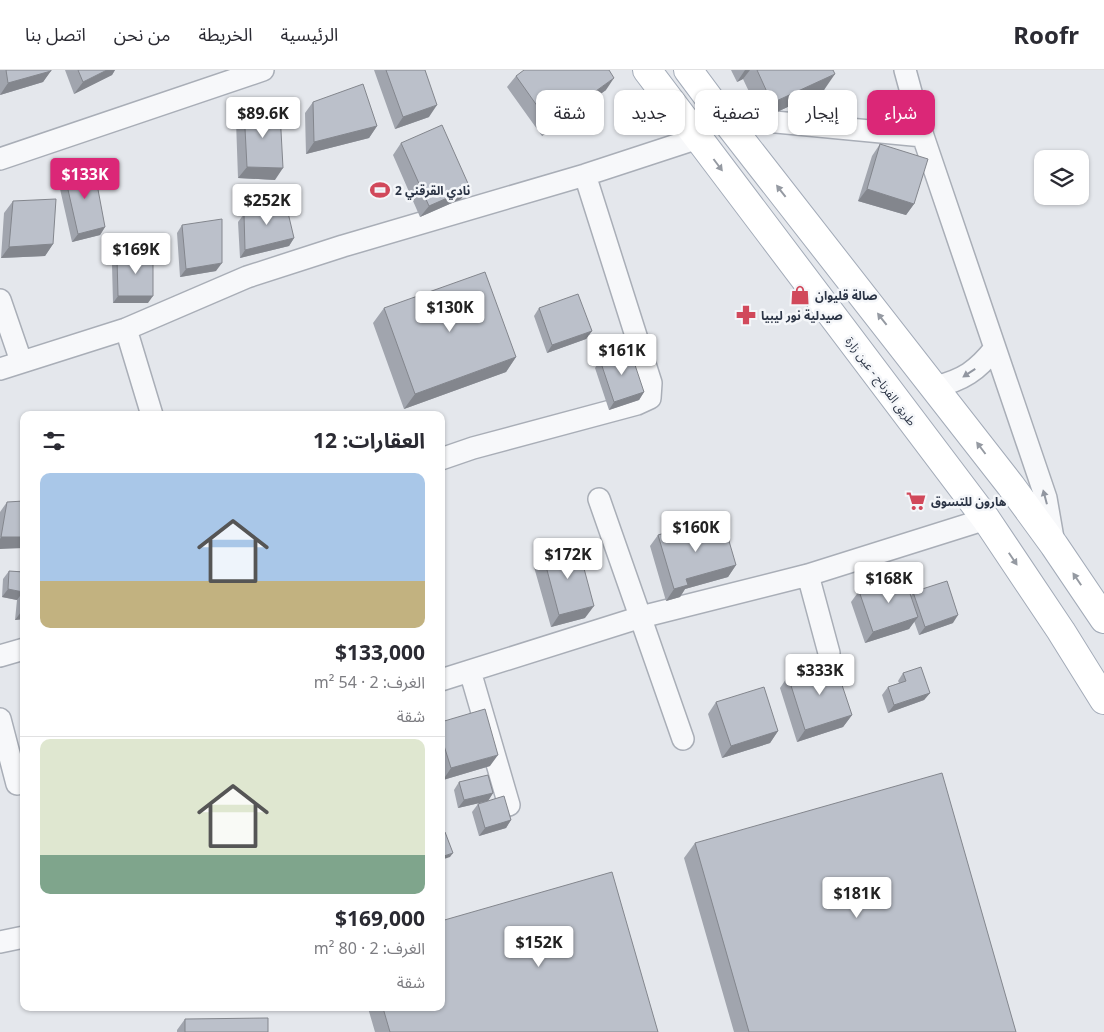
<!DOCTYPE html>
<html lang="ar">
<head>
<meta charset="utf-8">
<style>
  body { margin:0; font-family:"Noto Sans","Noto Sans Arabic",sans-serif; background:#f2f2f3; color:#2b2b33; direction:rtl; height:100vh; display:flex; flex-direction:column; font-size:19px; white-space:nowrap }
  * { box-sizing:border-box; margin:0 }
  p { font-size:16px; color:#7c7c81 }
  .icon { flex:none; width:28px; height:28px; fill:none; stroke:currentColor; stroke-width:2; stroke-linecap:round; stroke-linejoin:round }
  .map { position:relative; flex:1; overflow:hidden; direction:ltr }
  .drawer { position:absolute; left:20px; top:341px; width:425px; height:600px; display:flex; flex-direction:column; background:#fff; border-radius:10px; box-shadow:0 1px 4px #0004; direction:rtl }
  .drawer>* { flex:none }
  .top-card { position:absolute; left:460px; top:20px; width:475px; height:45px; direction:rtl; display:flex; gap:10px }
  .buttons { position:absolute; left:1034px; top:80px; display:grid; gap:10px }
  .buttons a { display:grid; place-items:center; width:55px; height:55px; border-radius:10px; background:#fff; box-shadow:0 1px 4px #0004; font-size:25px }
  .price { position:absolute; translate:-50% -42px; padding:0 11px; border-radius:5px; background:#fff; color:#222; font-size:16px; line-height:32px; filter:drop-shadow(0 1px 2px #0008) }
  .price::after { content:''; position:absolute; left:50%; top:30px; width:15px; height:11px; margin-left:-8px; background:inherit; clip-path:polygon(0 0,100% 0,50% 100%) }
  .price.active { background:#db2777; color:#fff }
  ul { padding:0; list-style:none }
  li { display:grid; align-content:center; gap:10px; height:265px; padding:0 20px }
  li+li { border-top:1px solid #e1e1e2 }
  li span { display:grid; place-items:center; height:155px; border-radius:10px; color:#555 }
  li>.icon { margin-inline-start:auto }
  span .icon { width:90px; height:90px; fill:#fffc; stroke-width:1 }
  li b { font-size:21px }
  h2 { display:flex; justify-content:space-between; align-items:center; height:60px; padding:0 20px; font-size:21px }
  .chip { padding:0 18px; border-radius:10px; background:#fff; box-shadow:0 1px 4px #0004; font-size:18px; line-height:45px }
  .chip.active { background:#db2777; color:#fff }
  header { display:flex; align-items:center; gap:30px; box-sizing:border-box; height:70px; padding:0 25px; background:#fff; border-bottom:1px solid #e1e1e2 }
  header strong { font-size:24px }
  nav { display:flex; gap:28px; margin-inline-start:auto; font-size:18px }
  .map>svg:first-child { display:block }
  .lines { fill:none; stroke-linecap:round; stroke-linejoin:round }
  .street-casing { stroke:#a9aeb7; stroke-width:24 }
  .primary-casing { stroke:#a3abb8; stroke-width:30 }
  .street { stroke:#f7f8fa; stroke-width:21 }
  .primary { stroke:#fff; stroke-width:28 }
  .wall { fill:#a1a5ae }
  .shaded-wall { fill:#83868d }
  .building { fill:#bbc0ca; stroke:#83868d }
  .oneway { fill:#959aa2 }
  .oneway2 { fill:#9196a0 }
  .labels { text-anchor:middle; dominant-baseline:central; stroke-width:5; stroke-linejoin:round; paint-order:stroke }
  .poi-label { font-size:12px; font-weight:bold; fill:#2b3445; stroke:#f4f6f9; text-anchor:start }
  .street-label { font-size:12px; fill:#2b3445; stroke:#f4f6f9 }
</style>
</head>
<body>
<header>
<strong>Roofr</strong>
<nav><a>الرئيسية</a><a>الخريطة</a><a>من نحن</a><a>اتصل بنا</a></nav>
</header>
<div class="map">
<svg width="1104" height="962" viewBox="0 0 1104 962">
  <rect width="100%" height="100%" fill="#e4e7ec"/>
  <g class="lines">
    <defs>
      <path id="street" d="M905 0 923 66 1046 428 1054 474
        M723 47 923 66
        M0 89 263 0
        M0 230 21 291
        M126 259 152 345
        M0 299 126 259 247 207 343 176 585 105 698 68
        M935 317C963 310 977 301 995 278
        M441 389 473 378 637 334 650 328 651 313 585 105
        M599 429 683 669
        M808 505 829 583
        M0 586 24 579
        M470 601 509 735
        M441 610 641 547 808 505 986 449
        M0 649 17 714
        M0 872 24 867"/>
      <path id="primary" d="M647 0 986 449 1061 561 1104 630
        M688 0 723 47 1011 416 1054 475 1104 549"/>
    </defs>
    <use href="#street" class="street-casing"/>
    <use href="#primary" class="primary-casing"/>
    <use href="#street" class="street"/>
    <use href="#primary" class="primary"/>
  </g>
  <path class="wall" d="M0 0H51L43 12 0 25Z
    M65 0H115L112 5 74 24Z
    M374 0H425L429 47 395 59Z
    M731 0H833L824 20 762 49 743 9 737 12Z
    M516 6 606 20 542 66 507 17Z
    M313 32 377 56 369 68 306 84 305 43Z
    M244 39 275 110 238 108 236 51Z
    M401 73 461 129 420 147 393 85Z
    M880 74 914 134 906 145 858 131 872 86Z
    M64 102 105 157 100 165 72 172 58 110Z
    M13 131 53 174 45 186 1 188 4 143Z
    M244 144 294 168 289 176 240 188 238 152Z
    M182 155 216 201 180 207 177 163Z
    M117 188 148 233H113L112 195Z
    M384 238 516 287 506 302 404 339 373 253Z
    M539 238 592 261 586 269 547 283 534 246Z
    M600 290 644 322 639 330 609 340 595 298Z
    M7 432 0 479V442Z
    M688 464 736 495 728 507 685 519 680 527 666 531 650 476 658 465Z
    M543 485 585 548 551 557 534 497Z
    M9 501 24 502V549L15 550 17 530 2 527 3 509Z
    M859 521 911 526 913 522 953 553 919 565 914 551 909 559 865 573 851 532Z
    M903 603 930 623 924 630 888 643 882 625 888 617 899 613 898 611Z
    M788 606 852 645 843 657 797 672 780 618Z
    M716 632 778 661 770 673 722 688 708 644Z
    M441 652 490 696 443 710 441 705Z
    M459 712 493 723 488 731 458 738 454 720Z
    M478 734 511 750 506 758 479 766 472 742Z
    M695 773 1016 962H734L684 788Z
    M368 938H441L658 962H375Z
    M185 949 268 962H177V960Z"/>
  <path class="shaded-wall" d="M107 0H115L112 5 74 24 83 12Z
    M745 0H750L743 9 737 12Z
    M51 1 43 12 0 25 8 13Z
    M835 4 824 20 762 49 772 33Z
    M614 8 606 20 542 66 550 54Z
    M437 35 429 47 395 59 403 47Z
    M377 56 369 68 306 84 314 72Z
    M247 97 283 98 275 110 238 108Z
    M470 118 461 129 420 147 429 136Z
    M867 119 914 134 906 145 858 131Z
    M105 157 100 165 72 172 78 164Z
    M294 168 289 176 240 188 245 180Z
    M53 174 45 186 1 188 9 177Z
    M222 193 216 201 180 207 186 199Z
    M118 226H153L148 233H113Z
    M592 261 586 269 547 283 552 275Z
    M516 287 506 302 404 339 415 324Z
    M644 322 639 330 609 340 614 332Z
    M1 467H24V478L0 479V469Z
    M736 495 728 507 685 519 680 527 666 531 674 519 686 509Z
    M8 519 23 522 17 530 2 527Z
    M594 536 585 548 551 557 559 545Z
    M21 542H24V549L15 550Z
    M958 545 953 553 919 565 925 557Z
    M918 547 909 559 865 573 873 562Z
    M930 623 924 630 888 643 894 635Z
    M852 645 843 657 797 672 805 660Z
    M778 661 770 673 722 688 731 676Z
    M498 685 490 696 443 710 451 698Z
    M493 723 488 731 458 738 464 730Z
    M511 750 506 758 479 766 485 758Z
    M453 783 450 787 441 790V787Z"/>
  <path class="building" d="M6 0H51V1L8 13Z
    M78 0H107L83 12Z
    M386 0H425L437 35 403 47Z
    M524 0H609L614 8 550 54 516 6Z
    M757 0H833L835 4 772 33Z
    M363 14 377 56 314 72 313 32Z
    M244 39 280 42 283 98 247 97Z
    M442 55 470 118 429 136 401 73Z
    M880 74 928 89 914 134 867 119Z
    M94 98 105 157 78 164 64 102Z
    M56 129 53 174 9 177 13 131Z
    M285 130 294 168 245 180 244 144Z
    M222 149V193L186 199 182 155Z
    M153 181V226H118L117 188Z
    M485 202 516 287 415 324 384 238Z
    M578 224 592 261 552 275 539 238Z
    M630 280 644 322 614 332 600 290Z
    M24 431V467H1L7 432Z
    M724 454 736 495 686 509 688 515 674 519 658 465 685 457 688 464Z
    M578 476 594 536 559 545 543 485Z
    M9 501 24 502V542H21L23 522 8 519Z
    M904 506 918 547 873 562 859 521Z
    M947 511 958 545 925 557 913 522Z
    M834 591 852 645 805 660 788 606Z
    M921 597 930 623 894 635 888 617 906 611 903 603Z
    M764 617 778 661 731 676 716 632Z
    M485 639 498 685 451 698 441 666V652Z
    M942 703 1016 962H749L695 773Z
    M488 705 493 723 464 730 459 712Z
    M504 726 511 750 485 758 478 734Z
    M445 762 453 783 441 787V763Z
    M612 802 658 962H390L383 938H441V851Z
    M268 948V962H185V949Z"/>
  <defs><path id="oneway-solid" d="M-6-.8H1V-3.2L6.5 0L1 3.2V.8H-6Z" transform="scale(1.25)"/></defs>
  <g class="oneway">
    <use href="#oneway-solid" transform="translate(718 95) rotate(53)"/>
    <use href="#oneway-solid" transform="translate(781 121) rotate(-128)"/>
    <use href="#oneway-solid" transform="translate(882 249) rotate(-128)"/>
    <use href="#oneway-solid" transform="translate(981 378) rotate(-127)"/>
    <use href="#oneway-solid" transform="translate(1013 489) rotate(56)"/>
    <use href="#oneway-solid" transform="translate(1077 509) rotate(-124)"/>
  </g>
  <g class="oneway2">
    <use href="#oneway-solid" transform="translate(969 303) rotate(147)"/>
    <use href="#oneway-solid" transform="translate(1045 427) rotate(-105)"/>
  </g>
  <defs>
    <symbol id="stadium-bare" viewBox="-9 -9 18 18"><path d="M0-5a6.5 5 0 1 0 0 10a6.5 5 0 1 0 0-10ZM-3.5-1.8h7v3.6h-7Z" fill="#d1495b" stroke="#f4f6f9" stroke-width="2.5" paint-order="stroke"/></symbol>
    <symbol id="shop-bare" viewBox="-9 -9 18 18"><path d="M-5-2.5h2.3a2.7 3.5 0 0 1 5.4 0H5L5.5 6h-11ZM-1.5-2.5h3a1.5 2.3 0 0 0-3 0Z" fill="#d1495b" stroke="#f4f6f9" stroke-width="2.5" paint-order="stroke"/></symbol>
    <symbol id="pharmacy-bare" viewBox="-9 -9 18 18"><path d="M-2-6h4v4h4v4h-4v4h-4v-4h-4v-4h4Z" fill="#d1495b" stroke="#f4f6f9" stroke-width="2.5" paint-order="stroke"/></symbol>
    <symbol id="supermarket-bare" viewBox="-9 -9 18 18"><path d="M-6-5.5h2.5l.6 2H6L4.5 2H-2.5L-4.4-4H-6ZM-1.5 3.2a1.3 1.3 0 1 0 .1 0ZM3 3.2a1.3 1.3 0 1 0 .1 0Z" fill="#d1495b" stroke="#f4f6f9" stroke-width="2.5" paint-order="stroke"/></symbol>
  </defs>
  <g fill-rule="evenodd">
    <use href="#stadium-bare" x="366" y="106" width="28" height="28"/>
    <use href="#shop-bare" x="786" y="211" width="28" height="28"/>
    <use href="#pharmacy-bare" x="732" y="231" width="28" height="28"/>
    <use href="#supermarket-bare" x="902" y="417" width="28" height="28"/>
  </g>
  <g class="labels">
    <g class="poi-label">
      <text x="395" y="120">نادي القرقني 2</text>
      <text x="815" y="225">صالة قليوان</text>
      <text x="761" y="245">صيدلية نور ليبيا</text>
      <text x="931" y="431">هارون للتسوق</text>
    </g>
    <g class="street-label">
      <text transform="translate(881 311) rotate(53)">طريق الفرناج - عين زارة</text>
    </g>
  </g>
</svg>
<div class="buttons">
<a><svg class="icon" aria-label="layers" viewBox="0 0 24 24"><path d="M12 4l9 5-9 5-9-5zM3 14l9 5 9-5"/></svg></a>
</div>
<b class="price" style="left:263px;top:69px">$89.6K</b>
<b class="price active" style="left:85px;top:130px">$133K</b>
<b class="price" style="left:267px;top:156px">$252K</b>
<b class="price" style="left:136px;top:205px">$169K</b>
<b class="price" style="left:450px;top:263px">$130K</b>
<b class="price" style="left:622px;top:306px">$161K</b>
<b class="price" style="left:696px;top:483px">$160K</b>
<b class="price" style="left:568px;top:510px">$172K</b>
<b class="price" style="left:889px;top:534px">$168K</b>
<b class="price" style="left:820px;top:626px">$333K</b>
<b class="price" style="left:857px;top:849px">$181K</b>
<b class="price" style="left:539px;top:898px">$152K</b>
<div class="top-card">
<a class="chip active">شراء</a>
<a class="chip">إيجار</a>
<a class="chip">تصفية</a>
<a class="chip">جديد</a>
<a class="chip">شقة</a>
</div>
<section class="drawer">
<h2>العقارات: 12<svg class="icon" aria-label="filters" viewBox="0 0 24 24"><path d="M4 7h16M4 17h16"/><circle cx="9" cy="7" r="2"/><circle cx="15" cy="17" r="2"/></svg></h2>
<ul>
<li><span style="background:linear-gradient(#a9c7e8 70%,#c2b280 0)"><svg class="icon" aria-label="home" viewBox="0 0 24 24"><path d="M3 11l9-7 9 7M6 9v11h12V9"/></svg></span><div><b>$133,000</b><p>الغرف: 2 · 54 m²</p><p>شقة</p></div></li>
<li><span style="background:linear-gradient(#dfe7d0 75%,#7fa58c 0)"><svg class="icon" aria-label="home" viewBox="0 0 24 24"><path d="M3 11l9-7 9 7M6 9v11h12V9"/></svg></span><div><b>$169,000</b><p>الغرف: 2 · 80 m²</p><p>شقة</p></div></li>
</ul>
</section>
</div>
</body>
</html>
